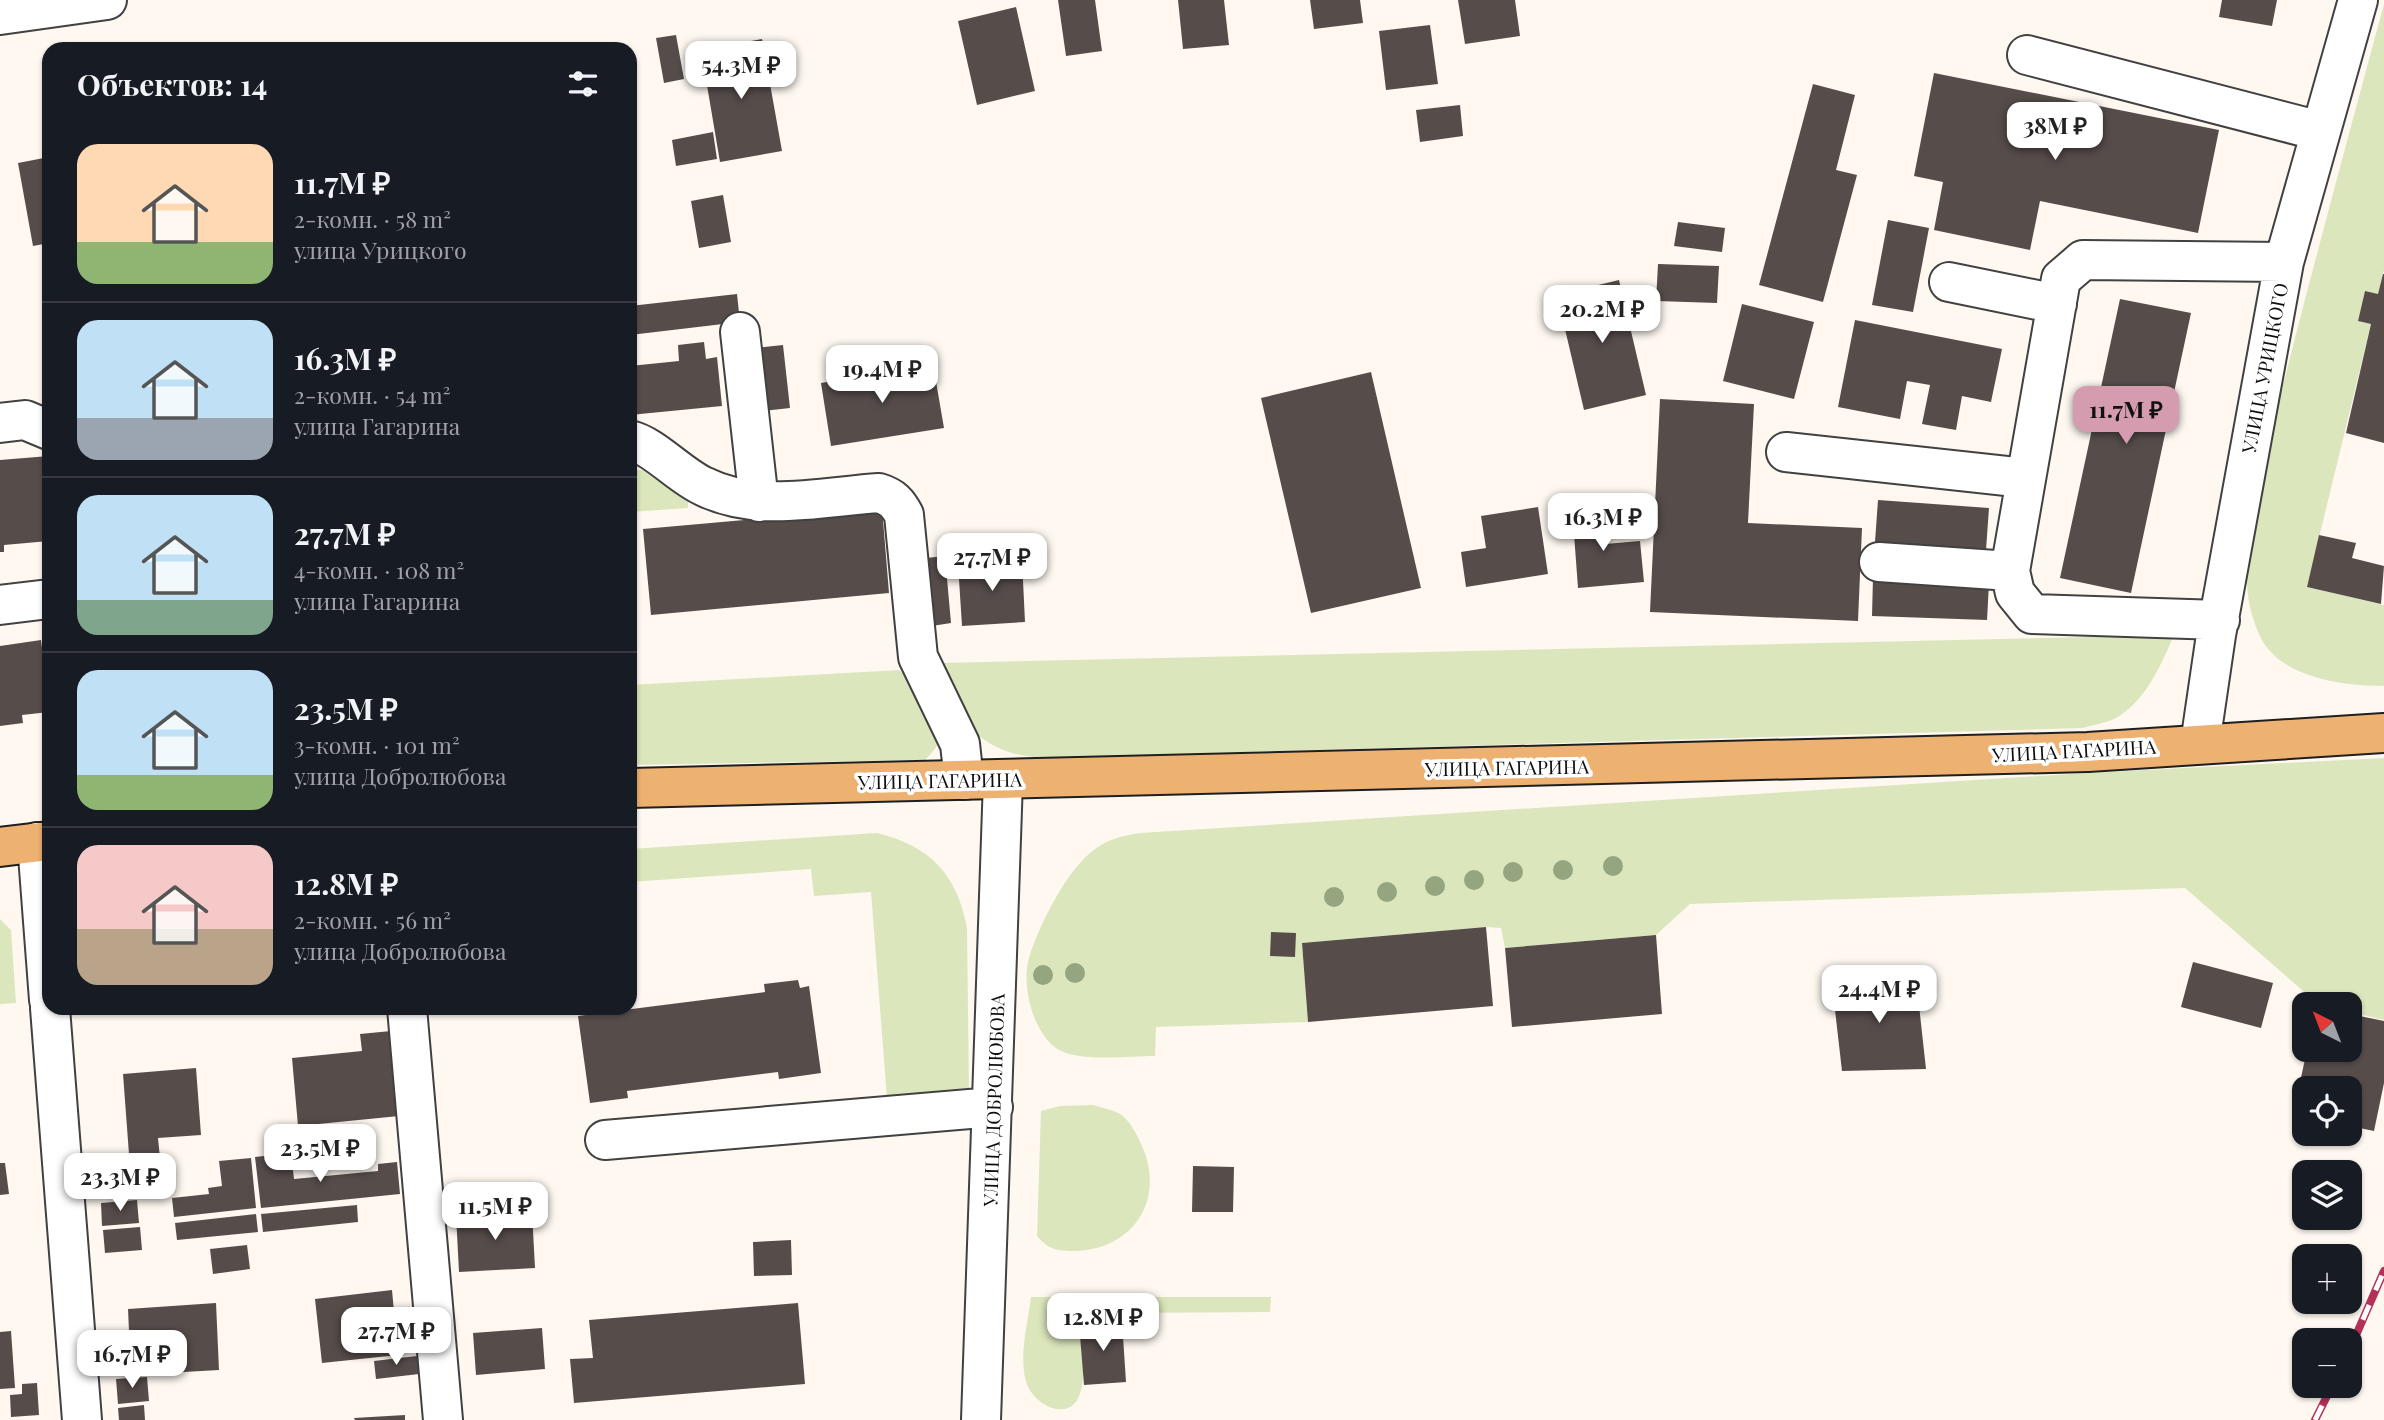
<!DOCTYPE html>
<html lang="ru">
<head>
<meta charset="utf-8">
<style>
  body { margin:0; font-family:"Playfair Display",serif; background:#242831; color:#f1f3f6; height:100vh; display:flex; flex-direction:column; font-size:26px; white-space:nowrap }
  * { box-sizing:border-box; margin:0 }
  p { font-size:23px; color:#9ea1a6 }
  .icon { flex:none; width:38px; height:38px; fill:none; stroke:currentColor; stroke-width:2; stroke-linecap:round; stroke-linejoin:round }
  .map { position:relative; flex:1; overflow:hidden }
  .drawer { position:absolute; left:42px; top:42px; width:595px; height:973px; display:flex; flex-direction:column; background:#171b24; border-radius:21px; box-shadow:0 2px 5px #0004 }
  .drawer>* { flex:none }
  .needle { width:46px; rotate:318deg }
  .buttons { position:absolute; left:2292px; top:992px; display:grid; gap:14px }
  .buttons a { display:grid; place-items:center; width:70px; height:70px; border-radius:14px; background:#171b24; box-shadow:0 2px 5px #0004; font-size:35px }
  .price { position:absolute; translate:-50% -60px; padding:0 16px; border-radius:14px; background:#fff; color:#222; font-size:23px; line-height:46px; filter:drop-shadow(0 2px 4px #0008) }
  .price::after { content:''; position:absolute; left:50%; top:42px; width:21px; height:16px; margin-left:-10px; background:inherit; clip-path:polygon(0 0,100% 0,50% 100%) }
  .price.active { background:#d59caf; color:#111 }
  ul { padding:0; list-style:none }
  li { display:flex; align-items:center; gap:21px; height:175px; padding:0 35px }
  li+li { border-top:2px solid #363941 }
  li span { display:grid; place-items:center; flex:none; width:196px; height:140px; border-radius:21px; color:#555 }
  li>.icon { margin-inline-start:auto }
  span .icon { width:84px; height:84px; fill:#fffc; stroke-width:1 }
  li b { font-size:30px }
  h2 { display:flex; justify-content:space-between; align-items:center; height:84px; padding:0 35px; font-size:30px }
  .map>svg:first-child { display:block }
  .green { fill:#dce6bd }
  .building { fill:#564d4b }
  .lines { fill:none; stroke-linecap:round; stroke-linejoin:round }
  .minor-casing { stroke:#414141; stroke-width:42 }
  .major-casing { stroke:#1f1f1f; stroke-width:42 }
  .minor { stroke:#fff; stroke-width:38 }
  .major { stroke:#edb172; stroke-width:38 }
  .rail-casing { stroke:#b33258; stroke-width:8 }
  .rail { stroke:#fff; stroke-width:5; stroke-dasharray:16; stroke-linecap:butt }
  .tree { fill:#95a580 }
  .labels { text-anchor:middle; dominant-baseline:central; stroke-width:7; stroke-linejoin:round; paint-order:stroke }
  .street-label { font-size:19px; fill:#0e0e0e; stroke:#fff }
</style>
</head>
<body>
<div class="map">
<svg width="2384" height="1420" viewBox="0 0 2384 1420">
  <rect width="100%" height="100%" fill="#fef8f1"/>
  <path class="green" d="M2384 4V270L2378 294 2365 291 2358 321 2371 324 2307 587 2384 605V686C2342 686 2278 678 2259 634 2250 614 2246 593 2247 572 2254 493 2276 414 2295 338 2324 226 2354 115 2384 4Z
    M630 470H653L688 493V508L630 512Z
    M2174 635C2161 665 2145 703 2114 719 2105 723 2092 725 2083 728L1110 756C1064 757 1010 767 974 731 962 719 947 680 938 663Z
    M899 670C913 681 936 712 940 731 942 743 933 752 925 760L630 765V685Z
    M2384 758V1020L2350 1012V1004H2318L2185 888 1690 904 1656 935 1505 948 1501 928 1486 927 1302 943 1308 1022 1156 1027 1155 1056C1129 1056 1081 1062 1059 1050 1033 1035 1021 985 1029 958 1039 925 1067 869 1095 849 1110 838 1123 836 1140 833L2087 773Z
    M877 833C930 846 957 874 967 928L969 1093 887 1098 871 892 814 896 811 869 630 882V849Z
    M0 919 11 930 16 1003 0 1004Z
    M1093 1105C1102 1108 1116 1110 1123 1116 1132 1124 1138 1137 1143 1148 1165 1202 1132 1249 1075 1251 1058 1251 1049 1250 1037 1236L1041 1111 1060 1106Z
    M1031 1297H1271L1270 1312 1122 1313V1321L1080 1323C1081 1345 1096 1420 1052 1408 1043 1405 1033 1397 1028 1387 1017 1361 1028 1324 1031 1297Z"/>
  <path class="building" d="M1058 0H1095L1102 51 1066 56Z
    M1178 0H1224L1229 45 1183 49Z
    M1310 0H1360L1363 23 1314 29Z
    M1458 0H1515L1520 36 1465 44Z
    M2222 0H2277L2272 26 2219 17Z
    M1016 7 1035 91 977 105 958 21Z
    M1430 25 1438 84 1386 90 1379 31Z
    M676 35 684 79 664 83 656 38Z
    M762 39 782 151 720 162 701 50Z
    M1934 73 2219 130 2198 233 2040 201 2030 250 1934 230 1943 182 1914 176Z
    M1813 84 1855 95 1836 170 1857 175 1823 302 1759 285Z
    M1460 105 1463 136 1420 142 1416 110Z
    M713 132 717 159 676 166 672 140Z
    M49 157V243L33 246 18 163Z
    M723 195 731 242 699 248 691 201Z
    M1888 220 1929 228 1913 312 1872 305Z
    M1678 222 1725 228 1722 252 1674 246Z
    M1658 264 1719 266 1717 303 1656 301Z
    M2383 274H2384V443L2346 433 2371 324 2358 321 2365 291 2378 294Z
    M1619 280 1646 395 1584 410 1557 295Z
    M737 294 740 322 630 335V306Z
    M2120 299 2191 313 2131 593 2060 578Z
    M1742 304 1814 322 1794 399 1723 381Z
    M1855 320 2002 349 1991 402 1962 396 1956 430 1922 424 1930 385 1907 381 1900 419 1838 407Z
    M704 342 706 359 717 357 722 406 630 415V366L679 361 678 345Z
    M783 345 790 408 763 411 756 348Z
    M933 364 944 428 831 446 821 383Z
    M1371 372 1421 588 1311 613 1261 398Z
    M1660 399 1754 404 1748 523 1862 528 1858 621 1650 612Z
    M49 456V541L4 545V552H0V460Z
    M1878 500 1989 508 1986 550 1875 542Z
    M1602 505 1605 544 1640 541 1644 582 1578 588 1572 507Z
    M1538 507 1548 574 1466 587 1461 552 1486 548 1481 516Z
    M882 508 889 593 651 615 643 529Z
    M2319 535 2356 543 2352 558 2384 566 2381 604 2307 587Z
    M945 556 951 623 932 626 926 558Z
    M1022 560 1025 622 962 626 958 564Z
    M1873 577 1989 583 1987 620 1872 616Z
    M41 640 45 672 49 671V712L22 715 23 723 0 726V646Z
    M1486 927 1493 1006 1308 1022 1302 943Z
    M1271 932 1296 933 1295 957 1270 956Z
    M1656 935 1662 1014 1512 1027 1505 948Z
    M2193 962 2273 983 2261 1028 2181 1007Z
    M1916 978 1926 1069 1842 1071 1832 984Z
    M798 980 800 988 809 986 821 1073 779 1079 778 1072 627 1091 628 1098 590 1103 578 1016 593 1014V1008H624V1010L765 992 764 984Z
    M446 1008H495V1010L446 1014Z
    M2350 1014 2384 1021V1083L2374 1131 2350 1126V1088H2305V1116L2293 1114 2307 1050H2350Z
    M391 1031 399 1116 298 1126 292 1058 362 1051 360 1034Z
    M196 1068 201 1135 158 1138 162 1178 131 1181 123 1074Z
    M291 1153 294 1179 378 1171V1164L397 1162 400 1194 261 1208 255 1157Z
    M251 1158 256 1208 174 1217 172 1198 209 1194 208 1188 222 1186 219 1161Z
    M0 1163H5L9 1194 0 1195Z
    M1193 1166 1234 1167 1233 1212H1192Z
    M137 1200 139 1223 102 1226 101 1203Z
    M357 1205 358 1222 263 1232 261 1214Z
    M532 1212 535 1268 459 1272 456 1215Z
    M256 1214 258 1232 177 1240 175 1223Z
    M140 1227 142 1250 105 1253 103 1230Z
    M791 1240 792 1275 754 1276 753 1242Z
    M247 1245 250 1269 213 1274 210 1249Z
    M392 1290 398 1355 322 1363 315 1299Z
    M216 1303 219 1370 131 1375 128 1309Z
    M798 1303 805 1384 574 1403 570 1359 593 1358 589 1320Z
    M1122 1321 1126 1382 1084 1385 1079 1323Z
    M542 1328 545 1369 476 1375 473 1333Z
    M11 1331 15 1388 0 1389V1332Z
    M417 1356 419 1374 376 1379 374 1361Z
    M147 1377 149 1401 118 1404 116 1379Z
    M37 1383 39 1415 11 1417 10 1395 22 1394V1384Z
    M144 1405 145 1420H119L118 1408Z
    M405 1415V1420H355L354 1418Z"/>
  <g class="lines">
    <defs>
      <path id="minor" d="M0 15 107 0
        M2027 55 2320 131
        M1949 282 2057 304
        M740 332 759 502
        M0 423 25 420 49 430
        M630 440C654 446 679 475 703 486 756 513 821 497 879 493 892 497 898 503 904 515L918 657 960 744 964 780
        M1786 452 2025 478
        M1879 562 2010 571
        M0 605 49 599
        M2220 620 2032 614 2015 593 2010 571 2061 279 2083 260 2284 262
        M2200 744 2216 635 2284 262 2358 0
        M37 842 49 1000
        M50 1008 82 1420
        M407 1008 443 1420
        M605 1140 993 1107
        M981 1420 1003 780"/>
      <path id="major" d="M630 788 2088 752 2384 733
        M0 847 49 841"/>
    </defs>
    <use href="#minor" class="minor-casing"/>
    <use href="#major" class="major-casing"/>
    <use href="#minor" class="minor"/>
    <use href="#major" class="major"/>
    <defs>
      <path id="rail" d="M2350 1349 2384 1271
        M2315 1420 2332 1386"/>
    </defs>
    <use href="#rail" class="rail-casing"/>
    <use href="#rail" class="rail"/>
  </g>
  <g class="tree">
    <circle cx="1613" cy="866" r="10"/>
    <circle cx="1563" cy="870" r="10"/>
    <circle cx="1513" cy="872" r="10"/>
    <circle cx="1474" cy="880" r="10"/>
    <circle cx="1435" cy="886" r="10"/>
    <circle cx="1387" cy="892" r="10"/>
    <circle cx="1334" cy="897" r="10"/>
    <circle cx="1075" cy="973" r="10"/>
    <circle cx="1043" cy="975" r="10"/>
  </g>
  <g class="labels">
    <g class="street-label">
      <text transform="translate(2264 368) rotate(-79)">УЛИЦА УРИЦКОГО</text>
      <text transform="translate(2074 750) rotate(-3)">УЛИЦА ГАГАРИНА</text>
      <text transform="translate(1507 767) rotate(-1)">УЛИЦА ГАГАРИНА</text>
      <text transform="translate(940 780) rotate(-1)">УЛИЦА ГАГАРИНА</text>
      <text transform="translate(993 1100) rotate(-88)">УЛИЦА ДОБРОЛЮБОВА</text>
    </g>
  </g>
</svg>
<div class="buttons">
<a><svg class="needle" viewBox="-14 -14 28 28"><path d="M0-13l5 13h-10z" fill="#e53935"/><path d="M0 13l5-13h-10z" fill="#9ea1a6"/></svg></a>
<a><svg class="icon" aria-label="locate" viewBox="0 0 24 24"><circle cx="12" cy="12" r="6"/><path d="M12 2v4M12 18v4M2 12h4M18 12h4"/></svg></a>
<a><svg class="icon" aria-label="layers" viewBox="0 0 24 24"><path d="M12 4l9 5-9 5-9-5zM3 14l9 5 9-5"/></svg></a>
<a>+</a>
<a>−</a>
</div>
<b class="price" style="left:741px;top:101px">54.3M ₽</b>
<b class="price" style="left:2055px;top:162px">38M ₽</b>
<b class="price" style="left:1602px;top:345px">20.2M ₽</b>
<b class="price" style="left:882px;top:405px">19.4M ₽</b>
<b class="price active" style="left:2126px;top:446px">11.7M ₽</b>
<b class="price" style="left:1603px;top:553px">16.3M ₽</b>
<b class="price" style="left:992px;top:593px">27.7M ₽</b>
<b class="price" style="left:1879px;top:1025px">24.4M ₽</b>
<b class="price" style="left:320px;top:1184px">23.5M ₽</b>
<b class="price" style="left:120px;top:1213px">23.3M ₽</b>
<b class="price" style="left:495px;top:1242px">11.5M ₽</b>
<b class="price" style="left:1103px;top:1353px">12.8M ₽</b>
<b class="price" style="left:396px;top:1367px">27.7M ₽</b>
<b class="price" style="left:132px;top:1390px">16.7M ₽</b>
<section class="drawer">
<h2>Объектов: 14<svg class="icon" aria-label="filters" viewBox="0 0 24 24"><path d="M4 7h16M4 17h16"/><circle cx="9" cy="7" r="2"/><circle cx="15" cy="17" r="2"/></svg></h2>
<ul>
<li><span style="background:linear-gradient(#ffd9b3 70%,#8fb573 0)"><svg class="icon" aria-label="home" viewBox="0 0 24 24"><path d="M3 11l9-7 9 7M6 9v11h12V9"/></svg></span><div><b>11.7M ₽</b><p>2-комн. · 58 m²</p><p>улица Урицкого</p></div></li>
<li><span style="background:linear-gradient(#bfe0f5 70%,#9aa5b1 0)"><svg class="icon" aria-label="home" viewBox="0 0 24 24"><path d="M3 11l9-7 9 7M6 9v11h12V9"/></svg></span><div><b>16.3M ₽</b><p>2-комн. · 54 m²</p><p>улица Гагарина</p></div></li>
<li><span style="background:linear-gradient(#bfe0f5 75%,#7fa58c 0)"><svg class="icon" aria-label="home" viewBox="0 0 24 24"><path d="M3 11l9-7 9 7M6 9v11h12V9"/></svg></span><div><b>27.7M ₽</b><p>4-комн. · 108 m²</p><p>улица Гагарина</p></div></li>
<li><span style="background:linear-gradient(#bfe0f5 75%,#8fb573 0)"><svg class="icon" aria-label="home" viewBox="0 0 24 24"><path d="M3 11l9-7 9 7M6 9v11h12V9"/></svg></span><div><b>23.5M ₽</b><p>3-комн. · 101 m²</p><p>улица Добролюбова</p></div></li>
<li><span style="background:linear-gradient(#f6c9c9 60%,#b9a48a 0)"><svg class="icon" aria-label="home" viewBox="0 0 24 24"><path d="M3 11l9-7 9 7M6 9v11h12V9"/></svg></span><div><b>12.8M ₽</b><p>2-комн. · 56 m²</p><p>улица Добролюбова</p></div></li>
</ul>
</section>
</div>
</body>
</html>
